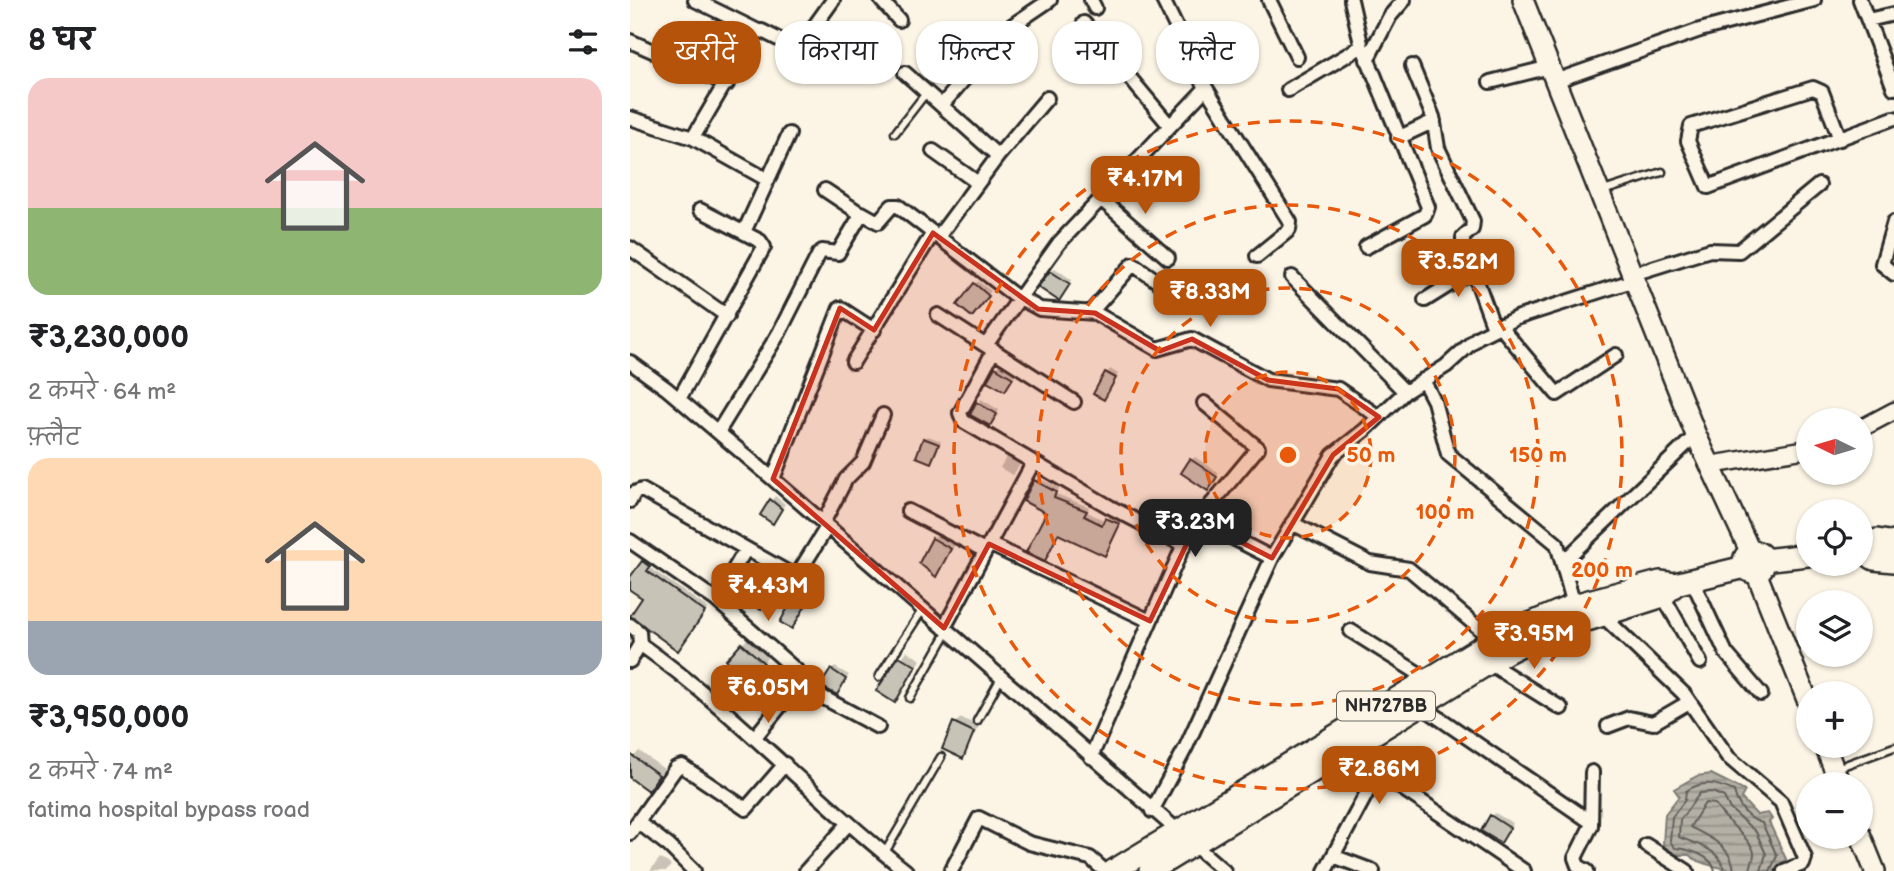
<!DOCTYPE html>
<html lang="hi">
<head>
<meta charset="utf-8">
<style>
  body { margin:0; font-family:"Balsamiq Sans","Playpen Sans Deva",sans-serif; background:#f2f2f2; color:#202124; height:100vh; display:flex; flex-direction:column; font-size:26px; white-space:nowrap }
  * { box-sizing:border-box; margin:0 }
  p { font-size:23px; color:#757577 }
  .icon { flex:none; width:38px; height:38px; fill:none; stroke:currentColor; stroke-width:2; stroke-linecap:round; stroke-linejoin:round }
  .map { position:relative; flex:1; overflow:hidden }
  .details { display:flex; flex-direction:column; background:#fff; width:630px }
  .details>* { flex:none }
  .top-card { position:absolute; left:21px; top:21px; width:665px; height:63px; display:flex; gap:14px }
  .needle { width:46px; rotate:275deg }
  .tools { position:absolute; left:1166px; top:408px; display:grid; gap:14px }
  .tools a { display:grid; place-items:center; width:77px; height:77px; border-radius:50%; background:#fff; box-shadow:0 2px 5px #0004; font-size:35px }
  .price { position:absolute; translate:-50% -60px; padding:0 16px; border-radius:14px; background:#b45309; color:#fff; font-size:23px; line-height:46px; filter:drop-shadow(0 2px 4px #0008) }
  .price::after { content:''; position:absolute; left:50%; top:42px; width:21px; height:16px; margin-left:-10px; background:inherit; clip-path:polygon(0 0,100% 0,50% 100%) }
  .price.active { background:#222; color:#fff }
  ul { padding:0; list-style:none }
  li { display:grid; align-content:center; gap:14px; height:371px; padding:0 28px }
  li span { display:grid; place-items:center; height:217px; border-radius:21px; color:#555 }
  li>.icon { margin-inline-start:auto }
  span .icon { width:126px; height:126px; fill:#fffc; stroke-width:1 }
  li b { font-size:30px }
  h2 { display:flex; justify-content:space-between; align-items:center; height:84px; padding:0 28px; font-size:30px }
  .tag { padding:0 24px; border-radius:28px; background:#fff; box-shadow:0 2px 5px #0004; font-size:24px; line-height:63px }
  .tag.active { background:#b45309; color:#fff }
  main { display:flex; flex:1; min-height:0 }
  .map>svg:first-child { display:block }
  .water { fill:url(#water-rules); stroke:#7d7b74; stroke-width:2 }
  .shadow { fill:#0003 }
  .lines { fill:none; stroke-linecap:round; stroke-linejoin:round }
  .shore { stroke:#62605c; stroke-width:2 }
  .building { fill:#c8c3b7; stroke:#2b2b2b; stroke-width:2 }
  .service-casing { stroke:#2b2b2b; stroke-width:11 }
  .minor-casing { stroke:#2b2b2b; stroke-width:18 }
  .tertiary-casing { stroke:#2b2b2b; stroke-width:21 }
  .secondary-casing { stroke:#2b2b2b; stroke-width:24 }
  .trunk-casing { stroke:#2b2b2b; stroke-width:26 }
  .service { stroke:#fcf5e5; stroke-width:6 }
  .minor { stroke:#fcf5e5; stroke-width:12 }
  .tertiary { stroke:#fcf5e5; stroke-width:16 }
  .secondary { stroke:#fcf5e5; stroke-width:19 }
  .trunk { stroke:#fcf5e5; stroke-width:21 }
  .marked { fill:#c8321e; fill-opacity:0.2; stroke:#c8321e; stroke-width:5; stroke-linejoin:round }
  .ring { fill:none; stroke:#e8590c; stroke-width:3.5; stroke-dasharray:12 9 }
  .labels { text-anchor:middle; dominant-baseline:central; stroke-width:7; stroke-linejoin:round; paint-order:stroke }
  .shield { fill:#fcf5e5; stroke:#6a6863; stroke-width:2 }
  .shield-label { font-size:18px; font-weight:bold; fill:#2b2b2b }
  .centre { fill:#e8590c; stroke:#fcf5e5; stroke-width:3.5 }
  .ring-label { font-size:21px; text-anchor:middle; font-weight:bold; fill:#e8590c; stroke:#fcf5e5; stroke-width:7; stroke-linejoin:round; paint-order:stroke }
</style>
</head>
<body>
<main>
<section class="details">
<h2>8 घर<svg class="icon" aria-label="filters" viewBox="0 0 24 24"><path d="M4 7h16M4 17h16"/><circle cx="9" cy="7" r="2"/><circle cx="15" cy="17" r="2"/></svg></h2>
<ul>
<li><span style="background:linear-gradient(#f6c9c9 60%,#8fb573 0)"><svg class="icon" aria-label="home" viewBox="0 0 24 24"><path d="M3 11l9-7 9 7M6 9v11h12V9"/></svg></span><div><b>₹3,230,000</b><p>2 कमरे · 64 m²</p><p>फ़्लैट</p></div></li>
<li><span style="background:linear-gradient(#ffd9b3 75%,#9aa5b1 0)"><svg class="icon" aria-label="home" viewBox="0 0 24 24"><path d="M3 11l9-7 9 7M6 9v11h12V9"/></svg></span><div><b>₹3,950,000</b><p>2 कमरे · 74 m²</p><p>fatima hospital bypass road</p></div></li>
</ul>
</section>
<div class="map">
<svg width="1264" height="871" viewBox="0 0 1264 871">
  <defs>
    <pattern id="water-rules" width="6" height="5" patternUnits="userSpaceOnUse" patternTransform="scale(1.75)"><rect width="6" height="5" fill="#b4b0a5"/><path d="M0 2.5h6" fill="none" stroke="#938f87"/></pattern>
  </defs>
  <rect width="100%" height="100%" fill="#fcf5e5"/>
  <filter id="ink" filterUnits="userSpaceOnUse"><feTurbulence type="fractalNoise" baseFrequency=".0143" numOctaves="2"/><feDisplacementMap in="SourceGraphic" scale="14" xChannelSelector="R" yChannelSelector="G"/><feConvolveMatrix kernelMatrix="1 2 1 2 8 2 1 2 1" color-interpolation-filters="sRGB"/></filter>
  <g filter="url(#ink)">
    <path class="water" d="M1081 774 1115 791 1111 798 1127 815 1138 813 1142 819 1139 822 1156 859 1147 871C1120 871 1078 871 1059 855H1041L1033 844 1035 814 1049 796 1044 789 1067 776Z"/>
    <path class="shadow" d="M425 268 442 280 432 295 421 272Z
      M348 281 361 291 345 311V285Z
      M370 365 385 374 375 389 366 368Z
      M480 369 488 374 477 394 465 393Z
      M351 399 369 410 363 421 342 413Z
      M298 436 311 441 301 461 295 439Z
      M378 454 392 461 383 475 370 468Z
      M565 457 589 473 581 485 561 460Z
      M409 478 429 488 426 494 459 507 457 512 476 521 481 515 492 520 475 554 430 533 415 559 418 512 405 481Z
      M145 496 155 504 143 521 132 514Z
      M309 533 326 543 306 575 303 539Z
      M16 559 22 562 19 567 78 608 52 646 14 598 0 588V580Z
      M134 578 145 584 134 604 130 581Z
      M168 595 178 601 166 623 165 599Z
      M118 638 139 656 124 672 98 660Z
      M277 651 291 660 265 700 248 691Z
      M205 667 219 675 210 689 202 670Z
      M331 718 349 726 332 757 325 723Z
      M9 751 34 769 18 789 0 776V761Z
      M865 813 883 823 874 838 862 816Z
      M30 858 41 865 37 871H20Z"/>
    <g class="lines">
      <path class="shore" d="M1085 871C1083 856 1059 849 1045 848L1040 841 1042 817 1055 800 1056 791C1074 780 1085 783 1104 791 1107 805 1117 819 1132 823L1147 856 1140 871
        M1094 871C1092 849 1065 844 1049 837L1050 820 1070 793 1082 792 1094 797 1100 809 1126 832 1136 854 1131 871
        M1104 871C1103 847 1079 837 1060 827L1075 803 1085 804C1092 819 1125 842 1124 854 1124 860 1120 865 1120 871"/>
    </g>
    <path class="building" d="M420 271 440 284 429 301 408 287Z
      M344 283 359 296 342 317 327 305Z
      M365 367 383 378 375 391 357 381Z
      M475 372 486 378 474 400 463 394Z
      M346 402 367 414 360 426 340 415Z
      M293 438 309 444 301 463 286 457Z
      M560 459 587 477 578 491 551 473Z
      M404 480 426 492 424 498 457 511 454 516 472 525 475 518 490 524 475 556 428 534 415 561 396 552 416 513 393 501Z
      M140 499 152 509 143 524 130 515Z
      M302 538 321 549 306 577 289 563Z
      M12 561 20 567 17 571 75 612 48 651 0 616 12 598 0 590V577Z
      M129 580 143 588 131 610 117 602Z
      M163 598 176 605 162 629 150 622Z
      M111 643 134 663 119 681 96 660Z
      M269 656 286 666 265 703 246 691Z
      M201 669 216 679 207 695 190 686Z
      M323 722 344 732 333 759 312 749Z
      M0 754 29 775 18 791 0 778Z
      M860 815 880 828 871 843 851 831Z"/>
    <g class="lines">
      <defs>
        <path id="service" d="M265 133 296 93
          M973 191 1032 172
          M249 677 293 609
          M280 698 318 631
          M347 721 371 678
          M1207 768 1264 747
          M254 854 311 757"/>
        <path id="minor" d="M65 0 128 31
          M251 0 269 20
          M461 0 465 8
          M533 0 576 88 660 222 659 230 627 256
          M639 0 667 57
          M721 0 732 48
          M1230 0 1264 88
          M1238 20 1264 14
          M454 23 540 126
          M0 41 97 84
          M737 60 760 16 774 0
          M782 66 803 117 808 148 843 221 842 229 833 237V243L864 328
          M275 73 368 156
          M925 81 1070 30 1184 0
          M860 82 920 67
          M658 90 729 48 734 50 798 207 795 215 736 247
          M312 105 377 29 420 0
          M0 118 63 138 125 32 132 31 168 49 203 0
          M63 138 138 180
          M768 138 804 121
          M1210 139 1192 92 1183 88 1061 126 1058 141 1078 187 1264 118
          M303 151 348 183
          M195 190 231 214
          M471 199 538 258
          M1264 222 1252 264 1264 274
          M114 232 159 134
          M308 237 368 156 417 98
          M0 248 97 316
          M1003 274 1080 250 1109 251 1189 185
          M662 277 775 392
          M390 298 410 309 465 313 527 349 562 339 638 380 708 389 749 417
          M795 300 843 270
          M461 312 503 264 544 293
          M308 315 444 402
          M869 325 927 394 986 355
          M356 345 429 243 576 88
          M364 350 330 413 333 421 480 507 554 545
          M0 362 37 389 143 479 594 871
          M223 362 303 233
          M793 380 804 401 818 454 927 544 944 605
          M49 399 134 247 130 241 70 210
          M88 432 149 333 189 254 192 251 208 253 232 213 248 222 262 206H268L389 299
          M143 479 210 308 244 330
          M0 501 4 493 12 490 166 577 197 527
          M278 511 355 551
          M568 520 642 558
          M193 523 216 479 233 462 253 415
          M662 523 740 563 779 569 863 640
          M0 541 86 600 167 671 168 684 125 737
          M359 544 520 621
          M932 563 1066 435
          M1062 580 1096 653 1131 694
          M1033 596 1070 662
          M86 600 116 549
          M972 615 1054 694 1098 757 1151 802 1175 858 1173 864 1154 871
          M0 625 9 632 10 644
          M314 628 403 463
          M721 631 799 680
          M0 661 10 644C106 712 184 799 276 871
          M859 663 931 708
          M168 684 248 727
          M790 705 961 822
          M978 726 999 718 1023 723 1059 702
          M461 757 551 551 568 520 628 448 574 403
          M748 772 894 871
          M522 811 556 747 642 558 703 455 735 430 775 392 816 366 848 337 886 318 1005 280
          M8 822 39 846 64 871
          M0 833 46 768 52 766 116 809 155 764
          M1016 845 1057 871
          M703 856 743 871
          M176 871 219 823
          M321 871 349 818 399 843 460 858 475 871
          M695 871 748 772 727 746
          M957 871 948 866 945 858 961 826 962 772"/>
        <path id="tertiary" d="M1230 429 1264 411
          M1080 465 1178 449"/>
        <path id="secondary" d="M893 0 1066 435 1121 553
          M1126 572 1178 702
          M1195 746 1210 784
          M1230 834 1245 871"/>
        <path id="trunk" d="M1230 549 1244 559 1264 561
          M1230 549 1247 540 1264 543
          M1114 562a10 10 0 1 1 20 0a10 10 0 1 1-20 0Z
          M1133 560 1178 555
          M483 871 863 640 944 605 1030 582 1045 584 1115 567
          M520 871 877 652 916 633 1033 596 1044 586"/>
      </defs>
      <use href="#service" class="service-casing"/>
      <use href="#minor" class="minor-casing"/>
      <use href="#tertiary" class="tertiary-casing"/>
      <use href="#secondary" class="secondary-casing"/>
      <use href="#trunk" class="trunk-casing"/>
      <use href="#service" class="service"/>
      <use href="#minor" class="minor"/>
      <use href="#tertiary" class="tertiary"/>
      <use href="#secondary" class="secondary"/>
      <use href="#trunk" class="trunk"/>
    </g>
  </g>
  <path class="marked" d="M303 233 408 309 465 313 530 351 562 339 638 380 708 389 749 417 703 455 642 558 568 520 520 621 359 544 314 628 143 479 210 308 244 330Z"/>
  <circle cx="658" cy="455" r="83" fill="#e8590c" fill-opacity=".12"/>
  <g class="ring">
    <circle cx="658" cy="455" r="83"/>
    <circle cx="658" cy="455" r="167"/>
    <circle cx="658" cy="455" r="250"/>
    <circle cx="658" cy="455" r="334"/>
  </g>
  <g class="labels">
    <rect class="shield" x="707" y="691.5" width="98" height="29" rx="5"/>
    <g class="shield-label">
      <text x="756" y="706">NH727BB</text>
    </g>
  </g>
  <circle cx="658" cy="455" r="10" class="centre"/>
  <g class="ring-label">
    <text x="741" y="462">50 m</text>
    <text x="908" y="462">150 m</text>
    <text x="815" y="519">100 m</text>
    <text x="972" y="577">200 m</text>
  </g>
</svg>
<div class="tools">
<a><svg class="needle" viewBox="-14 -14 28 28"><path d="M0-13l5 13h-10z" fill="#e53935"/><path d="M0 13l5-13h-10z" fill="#757577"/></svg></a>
<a><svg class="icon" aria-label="locate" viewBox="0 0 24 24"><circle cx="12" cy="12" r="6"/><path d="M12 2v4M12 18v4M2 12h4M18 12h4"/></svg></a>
<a><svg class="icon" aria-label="layers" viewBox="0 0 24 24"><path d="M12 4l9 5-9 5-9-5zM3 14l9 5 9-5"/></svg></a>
<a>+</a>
<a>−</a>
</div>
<b class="price" style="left:515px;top:216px">₹4.17M</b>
<b class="price" style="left:828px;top:299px">₹3.52M</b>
<b class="price" style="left:580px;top:329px">₹8.33M</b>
<b class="price active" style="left:565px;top:559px">₹3.23M</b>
<b class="price" style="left:138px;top:623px">₹4.43M</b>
<b class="price" style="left:904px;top:671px">₹3.95M</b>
<b class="price" style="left:138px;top:725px">₹6.05M</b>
<b class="price" style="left:749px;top:806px">₹2.86M</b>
<div class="top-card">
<a class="tag active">खरीदें</a>
<a class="tag">किराया</a>
<a class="tag">फ़िल्टर</a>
<a class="tag">नया</a>
<a class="tag">फ़्लैट</a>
</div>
</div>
</main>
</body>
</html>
